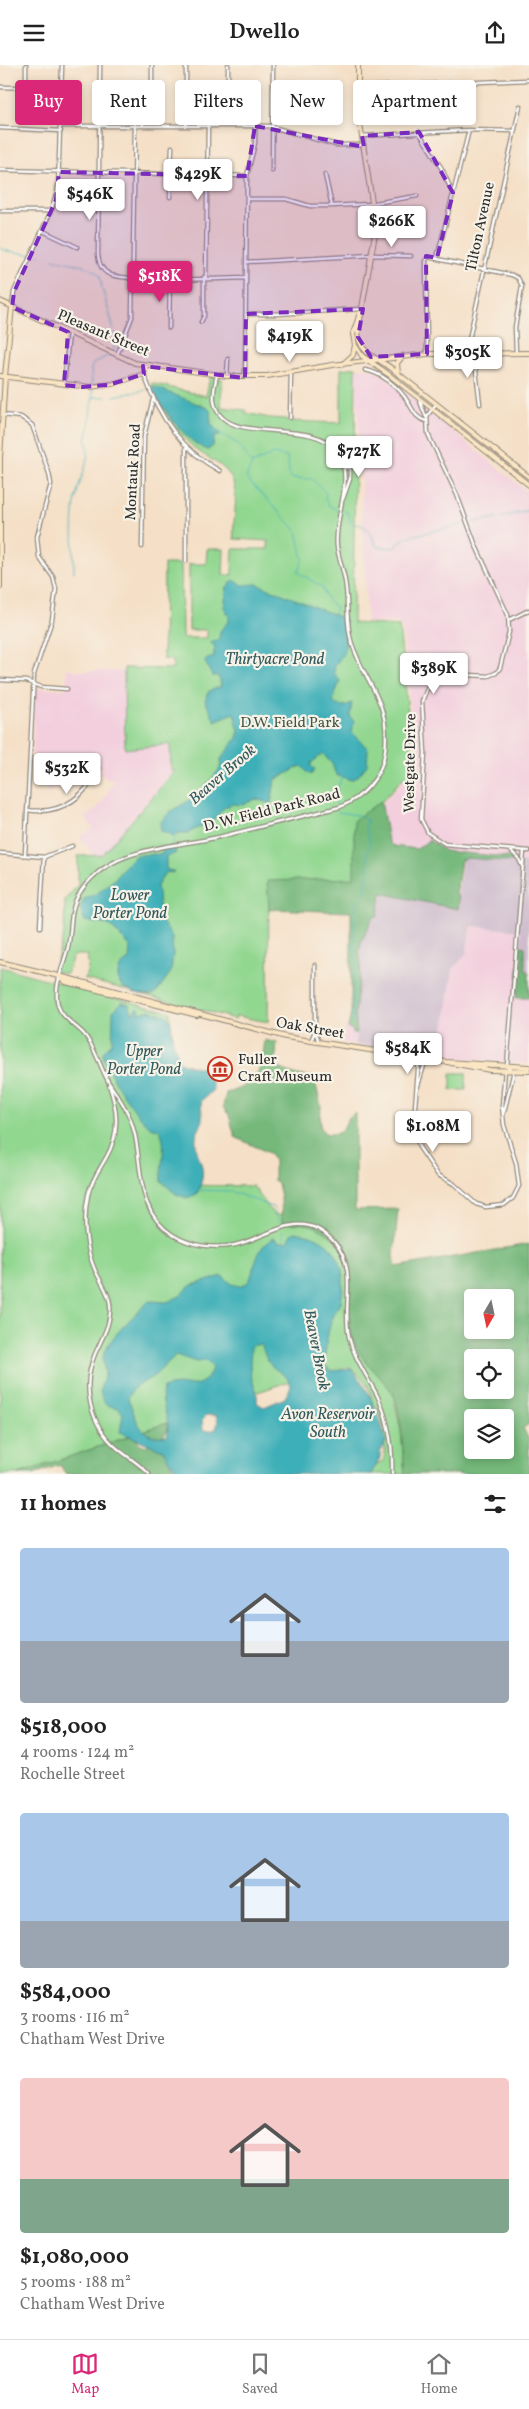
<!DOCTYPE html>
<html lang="en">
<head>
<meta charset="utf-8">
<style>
  body { margin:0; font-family:Vollkorn,serif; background:#f2f2f2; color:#222; height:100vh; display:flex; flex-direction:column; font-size:19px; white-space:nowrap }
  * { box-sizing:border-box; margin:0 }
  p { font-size:16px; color:#767676 }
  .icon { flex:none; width:28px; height:28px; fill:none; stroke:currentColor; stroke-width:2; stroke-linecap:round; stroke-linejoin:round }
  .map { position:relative; height:1409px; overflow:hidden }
  .drawer { display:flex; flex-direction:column; background:#fff; flex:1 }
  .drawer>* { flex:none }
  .top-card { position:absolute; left:15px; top:15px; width:500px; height:45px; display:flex; gap:10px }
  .needle { width:32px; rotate:189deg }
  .tools { position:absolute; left:464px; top:1224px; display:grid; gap:10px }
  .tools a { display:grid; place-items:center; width:50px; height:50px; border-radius:5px; background:#fff; box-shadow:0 2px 8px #0003; font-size:25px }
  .price { position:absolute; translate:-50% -42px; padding:0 11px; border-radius:5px; background:#fff; color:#222; font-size:16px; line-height:32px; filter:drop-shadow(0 1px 2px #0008) }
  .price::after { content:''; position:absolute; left:50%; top:30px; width:15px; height:11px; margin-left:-8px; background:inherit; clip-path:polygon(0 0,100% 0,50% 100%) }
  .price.selected { background:#db2777; color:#fff }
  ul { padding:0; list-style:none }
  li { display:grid; align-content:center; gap:10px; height:265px; padding:0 20px }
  li span { display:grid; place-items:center; height:155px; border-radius:5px; color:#555 }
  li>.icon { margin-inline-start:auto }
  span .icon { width:90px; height:90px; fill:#fffc; stroke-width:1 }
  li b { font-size:21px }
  h2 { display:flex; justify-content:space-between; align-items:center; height:60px; padding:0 20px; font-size:21px }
  .pill { padding:0 18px; border-radius:5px; background:#fff; box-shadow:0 2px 8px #0003; font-size:18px; line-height:45px }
  .pill.selected { background:#db2777; color:#fff }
  header { display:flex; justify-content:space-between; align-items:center; height:65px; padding:0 20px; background:#fff; font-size:22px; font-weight:600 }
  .tabs { display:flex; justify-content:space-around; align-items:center; height:70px; border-top:1px solid #e0e0e0; background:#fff; font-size:14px; color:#767676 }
  .tabs a { display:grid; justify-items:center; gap:2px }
  .tabs .selected { color:#db2777 }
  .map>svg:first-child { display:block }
  .built { fill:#f3cfde }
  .industrial { fill:#cfbdce }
  .green { fill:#91d790; stroke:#5e815e }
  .forest { fill:#74b87a; stroke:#507252; fill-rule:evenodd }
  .water { fill:#3eafb8; stroke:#346d72; fill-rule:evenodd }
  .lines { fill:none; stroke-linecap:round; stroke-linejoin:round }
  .stream { stroke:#3eafb8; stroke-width:1 }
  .street-casing { stroke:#908679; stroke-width:5 }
  .secondary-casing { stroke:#908679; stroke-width:6 }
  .street { stroke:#fff; stroke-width:2.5 }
  .secondary { stroke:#fbe6c4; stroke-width:4 }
  .marked { fill:#7b2cbf; fill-opacity:0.2; stroke:#7b2cbf; stroke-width:4; stroke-dasharray:10 6; stroke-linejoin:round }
  .labels { text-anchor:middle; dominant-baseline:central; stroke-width:4.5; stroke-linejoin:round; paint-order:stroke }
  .street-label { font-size:15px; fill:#2b2b2b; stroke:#f7f3e8 }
  .park-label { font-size:15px; fill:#445644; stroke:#f7f3e8 }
  .poi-label { font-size:15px; fill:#2b2b2b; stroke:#f7f3e8; text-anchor:start }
  .water-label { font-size:16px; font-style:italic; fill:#32595c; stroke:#f7f3e8 }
</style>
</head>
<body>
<header><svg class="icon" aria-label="menu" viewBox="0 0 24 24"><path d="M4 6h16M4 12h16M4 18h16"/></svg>Dwello<svg class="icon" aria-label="share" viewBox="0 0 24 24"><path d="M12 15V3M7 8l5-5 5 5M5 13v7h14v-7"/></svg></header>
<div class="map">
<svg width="529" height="1409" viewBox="0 0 529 1409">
  <rect width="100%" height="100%" fill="#f7f3e8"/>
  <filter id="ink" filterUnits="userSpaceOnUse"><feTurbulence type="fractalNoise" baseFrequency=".02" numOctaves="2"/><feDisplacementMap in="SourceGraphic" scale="10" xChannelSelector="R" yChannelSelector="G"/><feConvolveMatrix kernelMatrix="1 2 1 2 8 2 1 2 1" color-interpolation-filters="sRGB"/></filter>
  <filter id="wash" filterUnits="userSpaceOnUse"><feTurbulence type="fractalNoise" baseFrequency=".0096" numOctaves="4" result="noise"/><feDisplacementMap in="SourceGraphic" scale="20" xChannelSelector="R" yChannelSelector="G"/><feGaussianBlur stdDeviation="1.12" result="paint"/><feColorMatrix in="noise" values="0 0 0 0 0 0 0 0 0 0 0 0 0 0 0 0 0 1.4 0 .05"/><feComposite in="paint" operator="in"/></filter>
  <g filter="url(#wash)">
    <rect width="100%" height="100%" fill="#f5e0c7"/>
    <path class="built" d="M356 303 371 304 382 309 529 428V798L379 781 382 739 403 715 418 713 402 563 396 557 367 558Z
      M67 603 76 606H124L125 683 170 679 171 705H175L102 790H94L80 771 93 764 85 753 99 742 114 716 100 709 102 703 83 695 71 714 48 727 43 711 32 712 35 626 40 623 66 624Z
      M471 861 521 866 516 927 529 928V999L440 992 453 904 466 889Z
      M345 960 355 965 356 980 343 978Z"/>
    <path class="industrial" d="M463 791 529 798V928L516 927 521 866 471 861 466 889 453 904 440 992 356 980 355 949 361 873 379 827 456 841Z"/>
    <path class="green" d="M356 302 353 558 399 561 415 713H403L377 742 356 815 269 818 268 957 236 951 235 954 85 914 89 898 87 897 88 890H76L72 893 67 909 54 906 64 868 65 835 78 820V791L102 790 175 706 171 705 170 679 125 684 124 603 173 604V595L163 594 164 499H181L182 573H207V565H189V499H206L207 484H224L223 510H232L233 484H268V476L234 474C232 456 239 435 233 417 227 399 206 394 193 382 175 366 159 341 151 318L206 331 210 312 222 314 221 342 246 345V348L270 353 287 354 288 356 341 358V304Z
      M0 902 170 947 171 1120 253 1121 274 1150 355 1151 401 1366 405 1409H367L371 1403 384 1395 385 1365 377 1342 371 1337C374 1324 357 1304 346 1302L336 1307 328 1303 19 1409H0Z
      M451 1008H466V1025H451Z"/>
    <path class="forest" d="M381 736 388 776 393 781 417 784 429 775 445 786 515 793V797L468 793 461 795 456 829 459 834 458 844 381 828 378 851 373 852 361 877 359 887 361 898 355 949 357 968H353L352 964 348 963 351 947V847L269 844 267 816 354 813V755Z
      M520 881 525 882V903L529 909V933H516Z
      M265 975 277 978 275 1002 297 1010 314 1012 321 1041 320 1061 324 1068C350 1073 340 1055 355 1048V1145L398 1144 394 1190 396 1202 529 1179V1359L523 1363 529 1375V1409H405C403 1391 401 1340 392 1327 380 1310 363 1298 355 1279 337 1241 368 1198 328 1169 313 1158 300 1157 282 1159L281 1132 278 1119 274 1116V1096L271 1089 235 1072 229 1050 223 1042 226 1028C259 1019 261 1005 265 975ZM472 1232H505V1265H472ZM472 1292H505V1325H472ZM472 1352H505V1385H472Z
      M167 1358 168 1364 161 1374V1384L169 1392 174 1409H66L60 1400 33 1409H19L130 1371H134L140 1379 146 1381 149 1379 143 1366Z"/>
    <path class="water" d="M155 322 208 343 210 346 211 359 219 368 220 371 214 372 213 381 208 385C187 379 162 342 151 323Z
      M234 515 242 520 257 519 345 554C346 574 349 584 335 600L334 608 340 616 333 635 336 640 345 641 352 638 350 651 354 657 352 667 368 684 367 700 358 711 351 715 336 710 332 699 323 689 311 698V702L315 704 312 709H309L301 701 275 715 271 739 256 734 242 740 233 739 225 742 212 756 188 768H179L174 771 161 766 160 758 171 746 197 731 220 704 221 694 237 673 239 666 234 648 215 656 205 636 209 626 220 622 221 619 218 611H212L205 597 206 594 213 593 215 582 210 577 219 574 220 566 229 556V551L224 542 227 522Z
      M175 783 176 788 166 792V804L174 807 165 808 157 821 161 855 172 872 173 889 171 907 155 929C141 932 112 925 119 905 120 900 126 898 129 894L130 881 109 860 85 856 80 843 84 834 96 829 114 815 122 804 136 790 163 789V784Z
      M122 937 129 939 132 947H135L136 943 140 944 139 948 150 945 167 951 171 957 173 977 180 997C200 1007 208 993 213 1025L202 1035C200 1042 203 1048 202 1054 202 1062 197 1066 196 1072 194 1098 211 1097 197 1129L187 1133 176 1129 161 1116C160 1100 168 1079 159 1064 155 1063 150 1063 148 1060 135 1049 102 1002 103 987L112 978 113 946Z
      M296 1167C335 1172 349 1199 341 1237 340 1243 333 1247 332 1253 327 1268 326 1283 324 1299L330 1306 352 1304C369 1323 379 1350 386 1376L380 1387V1393L371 1409H193L176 1405 163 1385 120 1367 123 1349 119 1343 106 1340C98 1328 100 1324 104 1312 106 1306 102 1299 103 1292 106 1275 137 1248 149 1236L167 1237 180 1231 190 1221 222 1211 232 1219 240 1221 249 1217C256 1199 256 1180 275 1173L278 1177H288L291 1169ZM261 1279C264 1285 265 1293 269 1298 278 1309 286 1306 291 1321L285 1333 264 1342 257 1338C258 1324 254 1322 251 1310 249 1301 251 1290 251 1281ZM176 1290 196 1297 207 1296 212 1303C203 1330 182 1315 163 1323 159 1341 172 1354 167 1371 138 1375 137 1354 128 1333L134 1323 154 1311ZM207 1350H216L218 1357 216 1364 209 1366 203 1365 202 1355Z"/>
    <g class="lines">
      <path class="stream" d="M0 183 7 186 42 191
        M53 194C68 198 90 199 100 211 101 230 121 271 113 286
        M114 331 146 325
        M106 332H93L91 303 94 298 111 289
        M220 368 238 379 252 399 246 413 297 466 303 495 298 507 322 522 328 536 336 542 334 548
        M252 399 274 389 287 392 290 413 312 414 326 428 325 434 329 441 337 444
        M344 446 348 448 351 458C370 461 369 466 377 482L394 483 406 472 462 460
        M502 452 529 445
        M474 457 497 453
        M74 507C74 482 71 452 77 428 81 410 92 393 86 375 91 360 89 346 93 332
        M336 739V728L342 711
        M338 747 358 750 368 756 365 762 370 776 367 787 368 805 365 827 356 839 354 850V886L357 899 354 911 352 959
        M172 780 175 770
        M138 945 139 940
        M199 1125 230 1126 273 1142 279 1157
        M282 1166 284 1177"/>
    </g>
  </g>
  <g filter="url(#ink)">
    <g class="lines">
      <defs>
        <path id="street" d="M100 0 98 189C99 198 101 205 109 209 123 217 224 214 246 213
          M186 0V60
          M0 22 61 23
          M358 22 528 15
          M26 23V0
          M143 60C142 43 139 37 152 25V0
          M228 60V0
          M61 61H269L336 80H364
          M0 63 61 66
          M419 67 442 104 452 127
          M362 71 469 65 514 66
          M0 105 247 111
          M272 106 273 0
          M325 110 332 141
          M170 132 172 82
          M247 134H286L310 141H332L369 139 417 131
          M0 146H51
          M43 166 77 182
          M437 193 469 65
          M246 197 373 190 411 191
          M206 212 208 60
          M12 242 14 227 51 146 58 124 62 0
          M246 249H277L361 244
          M201 257 204 251V212
          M169 263 170 213
          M466 288 520 41
          M427 289 426 196 428 192 512 210 518 213 522 221 515 262 516 288
          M474 289 480 339
          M117 290 132 252 135 60
          M365 305C382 308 399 322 408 337 414 346 415 353 426 356
          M144 309C158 351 181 385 220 406
          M217 310C215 318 213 328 214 336 221 384 312 350 337 386 356 414 333 452 337 482 339 494 343 504 345 516 349 537 345 558 352 579 366 620 391 637 385 686 382 713 363 732 340 742 300 752 260 762 219 772 171 783 108 781 79 829 69 845 72 865 68 882 64 899 53 922 58 940 61 952 74 959 83 968 95 981 99 1000 108 1016 113 1025 120 1033 125 1043 149 1084 127 1141 173 1170 191 1181 214 1184 235 1180 270 1172 302 1140 335 1178 358 1204 342 1240 349 1272 354 1293 367 1311 377 1330 389 1355 393 1382 392 1409
          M227 311 228 294
          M245 311 247 111 255 78V61
          M64 318 69 268
          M419 334 426 352
          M436 339 427 351 428 369 457 430 476 481 508 550 509 567 500 603 496 608 488 611 448 609 436 614 427 624 422 636 425 688 421 754 428 768 445 779 529 786
          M2 350 21 352 32 360 49 408 51 419 48 430 37 472 39 492 53 512 56 524 52 555 34 609 25 789
          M290 353 291 308
          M343 434 350 414V403L343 402
          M142 482 144 371 153 334
          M186 496V382
          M509 555 529 545
          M0 615 26 616 41 622 67 624
          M27 745C61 750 84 733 99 704
          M511 786 519 794 522 801
          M0 788 44 792 72 781
          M40 862 44 792
          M315 900V966L319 977
          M311 976 315 966
          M419 993 414 1054 419 1082 438 1110 454 1119 476 1139 486 1142 504 1140 513 1133 519 1121 516 1098 504 1060 502 1041 505 1005
          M507 1001 524 786
          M109 1020C118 1045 120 1069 106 1093 99 1105 91 1116 88 1130 83 1154 85 1182 95 1205 100 1216 109 1227 110 1239 112 1258 102 1273 95 1289 81 1322 90 1360 117 1383 127 1392 140 1399 149 1409
          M417 1024 426 994
          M504 1047 513 1010V1006L507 1002"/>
        <path id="secondary" d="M358 0V46L376 163 358 266C358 288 376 292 391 303L529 412
          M0 236 135 298 227 311H267L332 300 427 289 529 288
          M360 248 353 269 355 280 362 291 388 309 529 420
          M343 299 353 290 355 280
          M398 309 397 298 403 291
          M0 311 90 322 112 319 144 309 146 300
          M0 522V393L5 311 12 242
          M0 897 67 913 286 972 446 997 529 1002
          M61 913 66 917 197 950
          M451 998 490 1005 529 1006"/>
      </defs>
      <use href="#street" class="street-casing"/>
      <use href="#secondary" class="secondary-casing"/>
      <use href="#street" class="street"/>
      <use href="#secondary" class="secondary"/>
    </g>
  </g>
  <path class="marked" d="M255 61 364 82 362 71 419 67 453 128 437 193 426 191 427 289 371 292 358 272 363 244 246 249 245 313 143 301 144 309 108 320 82 322 64 320 68 267 12 242 14 227 56 135 59 107 247 111Z"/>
  <defs>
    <symbol id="museum-ring" viewBox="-11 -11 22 22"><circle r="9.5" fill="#f7f3e8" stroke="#c8321e" stroke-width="1.5"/><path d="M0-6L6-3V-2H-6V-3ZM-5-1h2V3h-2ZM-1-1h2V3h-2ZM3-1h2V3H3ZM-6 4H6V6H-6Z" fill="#c8321e"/></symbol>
  </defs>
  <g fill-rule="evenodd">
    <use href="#museum-ring" x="206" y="990" width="28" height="28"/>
  </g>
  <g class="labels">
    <g class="street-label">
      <text transform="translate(481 162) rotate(-78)">Tilton Avenue</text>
      <text transform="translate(103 269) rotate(23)">Pleasant Street</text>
      <text transform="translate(134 407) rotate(-87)">Montauk Road</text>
      <text transform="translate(411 698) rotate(-89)">Westgate Drive</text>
      <text transform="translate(272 746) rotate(-14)">D. W. Field Park Road</text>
      <text transform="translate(310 964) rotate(10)">Oak Street</text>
    </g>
    <g class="park-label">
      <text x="290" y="658">D.W. Field Park</text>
    </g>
    <g class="poi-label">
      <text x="238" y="995">Fuller<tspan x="238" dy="17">Craft Museum</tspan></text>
    </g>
    <g class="water-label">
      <text x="275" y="595">Thirtyacre Pond</text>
      <text transform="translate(223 710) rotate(-41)">Beaver Brook</text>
      <text x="130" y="831">Lower<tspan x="130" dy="18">Porter Pond</tspan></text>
      <text x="144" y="987">Upper<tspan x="144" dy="18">Porter Pond</tspan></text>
      <text transform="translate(316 1285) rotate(79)">Beaver Brook</text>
      <text x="328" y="1350">Avon Reservoir<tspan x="328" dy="18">South</tspan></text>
    </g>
  </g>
</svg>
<div class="tools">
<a><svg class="needle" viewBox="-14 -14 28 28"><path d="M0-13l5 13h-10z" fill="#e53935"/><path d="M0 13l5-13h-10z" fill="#767676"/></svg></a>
<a><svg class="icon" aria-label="locate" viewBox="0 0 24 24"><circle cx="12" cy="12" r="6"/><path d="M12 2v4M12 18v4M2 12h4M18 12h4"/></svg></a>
<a><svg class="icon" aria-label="layers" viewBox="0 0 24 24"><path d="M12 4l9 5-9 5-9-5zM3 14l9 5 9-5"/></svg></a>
</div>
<b class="price" style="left:198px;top:136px">$429K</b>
<b class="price" style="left:90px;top:156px">$546K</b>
<b class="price" style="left:392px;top:183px">$266K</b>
<b class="price selected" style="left:160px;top:238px">$518K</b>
<b class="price" style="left:290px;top:298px">$419K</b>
<b class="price" style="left:468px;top:314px">$305K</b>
<b class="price" style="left:359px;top:413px">$727K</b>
<b class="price" style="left:434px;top:630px">$389K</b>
<b class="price" style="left:67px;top:730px">$532K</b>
<b class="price" style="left:408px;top:1010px">$584K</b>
<b class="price" style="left:433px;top:1088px">$1.08M</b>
<div class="top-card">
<a class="pill selected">Buy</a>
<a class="pill">Rent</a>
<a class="pill">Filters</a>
<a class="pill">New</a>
<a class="pill">Apartment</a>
</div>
</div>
<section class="drawer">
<h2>11 homes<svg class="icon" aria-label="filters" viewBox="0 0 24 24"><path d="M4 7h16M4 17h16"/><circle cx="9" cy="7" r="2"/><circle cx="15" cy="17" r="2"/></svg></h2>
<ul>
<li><span style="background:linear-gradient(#a9c7e8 60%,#9aa5b1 0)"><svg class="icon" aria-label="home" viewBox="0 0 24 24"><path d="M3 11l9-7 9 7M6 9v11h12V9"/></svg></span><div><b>$518,000</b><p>4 rooms · 124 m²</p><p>Rochelle Street</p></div></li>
<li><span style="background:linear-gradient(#a9c7e8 70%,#9aa5b1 0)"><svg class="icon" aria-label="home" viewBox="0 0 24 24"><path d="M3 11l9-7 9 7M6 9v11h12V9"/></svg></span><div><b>$584,000</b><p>3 rooms · 116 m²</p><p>Chatham West Drive</p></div></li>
<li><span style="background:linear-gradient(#f6c9c9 65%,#7fa58c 0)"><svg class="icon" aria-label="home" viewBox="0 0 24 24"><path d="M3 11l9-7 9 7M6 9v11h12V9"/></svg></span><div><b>$1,080,000</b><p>5 rooms · 188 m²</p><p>Chatham West Drive</p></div></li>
</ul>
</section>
<nav class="tabs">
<a class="selected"><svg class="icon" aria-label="map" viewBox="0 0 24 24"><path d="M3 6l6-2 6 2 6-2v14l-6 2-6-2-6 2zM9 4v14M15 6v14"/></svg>Map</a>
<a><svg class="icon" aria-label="saved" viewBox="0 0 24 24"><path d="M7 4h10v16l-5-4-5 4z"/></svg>Saved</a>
<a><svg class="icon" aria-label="home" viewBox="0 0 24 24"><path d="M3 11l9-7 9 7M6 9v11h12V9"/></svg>Home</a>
</nav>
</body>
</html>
